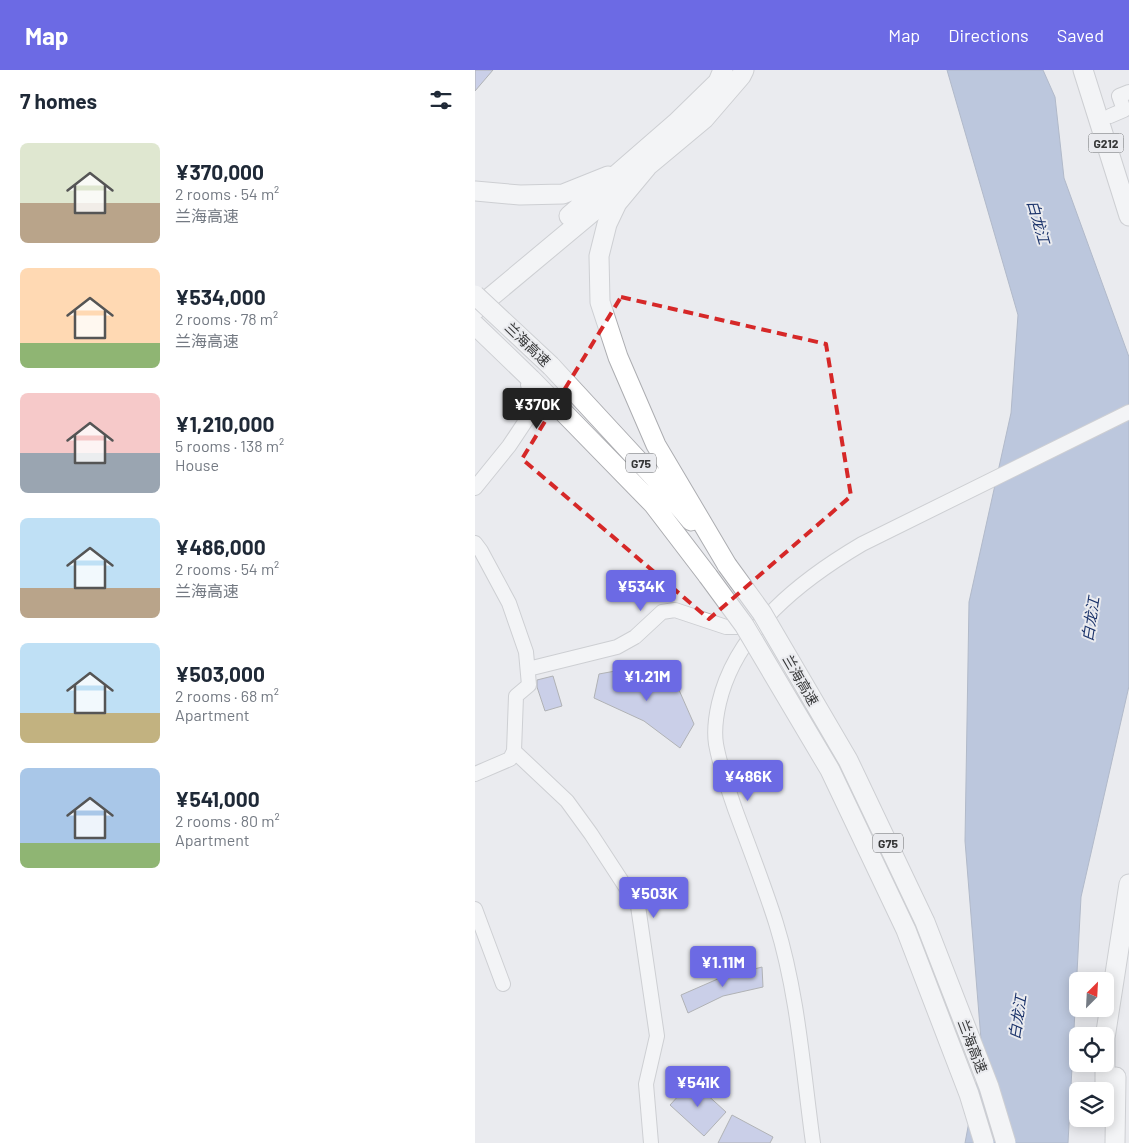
<!DOCTYPE html>
<html lang="en">
<head>
<meta charset="utf-8">
<style>
  body { margin:0; font-family:Barlow,"Noto Sans SC",sans-serif; background:#f2f2f3; color:#1f2937; height:100vh; display:flex; flex-direction:column; font-size:19px; white-space:nowrap }
  * { box-sizing:border-box; margin:0 }
  p { font-size:16px; color:#747a83 }
  .icon { flex:none; width:28px; height:28px; fill:none; stroke:currentColor; stroke-width:2; stroke-linecap:round; stroke-linejoin:round }
  .map { position:relative; flex:1; overflow:hidden }
  .side { display:flex; flex-direction:column; background:#fff; width:475px }
  .side>* { flex:none }
  .needle { width:32px; rotate:24deg }
  .buttons { position:absolute; left:594px; top:902px; display:grid; gap:10px }
  .buttons a { display:grid; place-items:center; width:45px; height:45px; border-radius:8px; background:#fff; box-shadow:0 2px 12px #0003; font-size:25px }
  .price { position:absolute; translate:-50% -42px; padding:0 11px; border-radius:5px; background:#6c6ae4; color:#fff; font-size:16px; line-height:32px; filter:drop-shadow(0 1px 2px #0008) }
  .price::after { content:''; position:absolute; left:50%; top:30px; width:15px; height:11px; margin-left:-8px; background:inherit; clip-path:polygon(0 0,100% 0,50% 100%) }
  .price.active { background:#222; color:#fff }
  ul { padding:0; list-style:none }
  li { display:flex; align-items:center; gap:15px; height:125px; padding:0 20px }
  li span { display:grid; place-items:center; flex:none; width:140px; height:100px; border-radius:8px; color:#555 }
  li>.icon { margin-inline-start:auto }
  span .icon { width:60px; height:60px; fill:#fffc; stroke-width:1 }
  li b { font-size:21px }
  h2 { display:flex; justify-content:space-between; align-items:center; height:60px; padding:0 20px; font-size:21px }
  header { display:flex; align-items:center; gap:30px; box-sizing:border-box; height:70px; padding:0 25px; background:#6c6ae4; color:#fff }
  header strong { font-size:24px }
  nav { display:flex; gap:28px; margin-inline-start:auto; font-size:18px }
  main { display:flex; flex:1; min-height:0 }
  .map>svg:first-child { display:block }
  .water { fill:#859bc8; stroke:#6d7d9c }
  .building { fill:#a4aedf; stroke:#6b6c6f }
  .lines { fill:none; stroke-linecap:round; stroke-linejoin:round }
  .minor-casing { stroke:#acadb1; stroke-width:16 }
  .highway-casing { stroke:#acadb1; stroke-width:21 }
  .minor { stroke:#fff; stroke-width:14 }
  .highway { stroke:#fff; stroke-width:19 }
  .highway-bridge-casing { stroke:#acadb1; stroke-width:21; stroke-linecap:butt }
  .highway-bridge { stroke:#fff; stroke-width:19 }
  .marked { fill:none; stroke:#d62828; stroke-width:4; stroke-dasharray:10 6; stroke-linejoin:round }
  .labels { text-anchor:middle; dominant-baseline:central; stroke-width:4; stroke-linejoin:round; paint-order:stroke }
  .shield { fill:#eaebef; stroke:#6b6c6e; stroke-width:1 }
  .shield-label { font-size:12px; font-weight:bold; fill:#353637 }
  .street-label { font-size:14px; fill:#353637; stroke:#eaebef }
  .water-label { font-size:15px; font-style:italic; fill:#1c346b; stroke:#eaebef }
</style>
</head>
<body>
<header>
<strong>Map</strong>
<nav><a>Map</a><a>Directions</a><a>Saved</a></nav>
</header>
<main>
<section class="side">
<h2>7 homes<svg class="icon" aria-label="filters" viewBox="0 0 24 24"><path d="M4 7h16M4 17h16"/><circle cx="9" cy="7" r="2"/><circle cx="15" cy="17" r="2"/></svg></h2>
<ul>
<li><span style="background:linear-gradient(#dfe7d0 60%,#b9a48a 0)"><svg class="icon" aria-label="home" viewBox="0 0 24 24"><path d="M3 11l9-7 9 7M6 9v11h12V9"/></svg></span><div><b>¥370,000</b><p>2 rooms · 54 m²</p><p>兰海高速</p></div></li>
<li><span style="background:linear-gradient(#ffd9b3 75%,#8fb573 0)"><svg class="icon" aria-label="home" viewBox="0 0 24 24"><path d="M3 11l9-7 9 7M6 9v11h12V9"/></svg></span><div><b>¥534,000</b><p>2 rooms · 78 m²</p><p>兰海高速</p></div></li>
<li><span style="background:linear-gradient(#f6c9c9 60%,#9aa5b1 0)"><svg class="icon" aria-label="home" viewBox="0 0 24 24"><path d="M3 11l9-7 9 7M6 9v11h12V9"/></svg></span><div><b>¥1,210,000</b><p>5 rooms · 138 m²</p><p>House</p></div></li>
<li><span style="background:linear-gradient(#bfe0f5 70%,#b9a48a 0)"><svg class="icon" aria-label="home" viewBox="0 0 24 24"><path d="M3 11l9-7 9 7M6 9v11h12V9"/></svg></span><div><b>¥486,000</b><p>2 rooms · 54 m²</p><p>兰海高速</p></div></li>
<li><span style="background:linear-gradient(#bfe0f5 70%,#c2b280 0)"><svg class="icon" aria-label="home" viewBox="0 0 24 24"><path d="M3 11l9-7 9 7M6 9v11h12V9"/></svg></span><div><b>¥503,000</b><p>2 rooms · 68 m²</p><p>Apartment</p></div></li>
<li><span style="background:linear-gradient(#a9c7e8 75%,#8fb573 0)"><svg class="icon" aria-label="home" viewBox="0 0 24 24"><path d="M3 11l9-7 9 7M6 9v11h12V9"/></svg></span><div><b>¥541,000</b><p>2 rooms · 80 m²</p><p>Apartment</p></div></li>
</ul>
</section>
<div class="map">
<svg width="654" height="1073" viewBox="0 0 654 1073">
  <rect width="100%" height="100%" fill="#eaebef"/>
  <path class="water" d="M472 0H568L580 27 589 108 654 287V616L606 827 593 1073H490L507 982 490 771 494 532 536 343 543 245Z"/>
  <path class="building" d="M0 0H18L0 21Z
    M162 597 204 620 219 654 205 678 169 651 119 628 124 604Z
    M78 606 87 636 70 641 62 617V610Z
    M287 897 288 917 248 926 213 943 206 925 245 908Z
    M217 1011 251 1042 229 1066 195 1035Z
    M257 1045 298 1067 295 1073H243Z"/>
  <g class="lines">
    <defs>
      <path id="minor" d="M635 46 649 40 644 26 654 22
        M0 418 34 376 62 334V324L53 315
        M0 473 6 481 34 533 51 582 54 615 41 626 39 681 35 689 0 704
        M53 599 142 577 160 567 187 542 200 540 251 557H277
        M39 681 92 731 116 764 163 836 182 966 171 1014 176 1073
        M0 839 28 914
        M338 1073C328 1000 323 924 301 853 289 815 274 777 260 739 253 718 245 697 241 674 239 661 241 646 244 633 261 560 326 510 387 474L654 342"/>
      <path id="highway" d="M608 0 654 146
        M172 97 142 133 132 154 124 186 125 232 143 287 181 375 252 495
        M0 121 45 125 88 124 133 106
        M94 146 201 53 243 12 248 0
        M0 240 229 49 266 6 269 0
        M0 255 56 309 178 434 233 506
        M76 296 185 414 216 451
        M630 1023V968L654 814
        M640 1073 641 1007"/>
    </defs>
    <use href="#minor" class="minor-casing"/>
    <use href="#highway" class="highway-casing"/>
    <use href="#minor" class="minor"/>
    <use href="#highway" class="highway"/>
    <defs>
      <path id="highway-bridge" d="M0 225 76 296
        M252 495 287 543 373 690 450 852 514 1017 531 1073
        M233 506 269 555 355 700 431 860 494 1024 509 1073"/>
    </defs>
    <use href="#highway-bridge" class="highway-bridge-casing"/>
    <use href="#highway-bridge" class="highway-bridge"/>
  </g>
  <path d="M0 0H654V1073H0ZM146 227 351 274 376 426 234 549 47 389Z" fill="#eaebef" fill-opacity=".55" fill-rule="evenodd"/>
  <path class="marked" d="M146 227 351 274 376 426 234 549 47 389Z"/>
  <g class="labels">
    <g class="shield">
      <rect x="613.5" y="63.5" width="35" height="19" rx="4"/>
      <rect x="151" y="383.5" width="30" height="19" rx="4"/>
      <rect x="398" y="763.5" width="30" height="19" rx="4"/>
    </g>
    <g class="shield-label">
      <text x="631" y="73">G212</text>
      <text x="166" y="393">G75</text>
      <text x="413" y="773">G75</text>
    </g>
    <g class="street-label">
      <text transform="translate(53 274) rotate(44)">兰海高速</text>
      <text transform="translate(326 610) rotate(60)">兰海高速</text>
      <text transform="translate(498 976) rotate(69)">兰海高速</text>
    </g>
    <g class="water-label">
      <text transform="translate(564 152) rotate(74)">白龙江</text>
      <text transform="translate(615 549) rotate(-81)">白龙江</text>
      <text transform="translate(542 947) rotate(-81)">白龙江</text>
    </g>
  </g>
</svg>
<div class="buttons">
<a><svg class="needle" viewBox="-14 -14 28 28"><path d="M0-13l5 13h-10z" fill="#e53935"/><path d="M0 13l5-13h-10z" fill="#747a83"/></svg></a>
<a><svg class="icon" aria-label="locate" viewBox="0 0 24 24"><circle cx="12" cy="12" r="6"/><path d="M12 2v4M12 18v4M2 12h4M18 12h4"/></svg></a>
<a><svg class="icon" aria-label="layers" viewBox="0 0 24 24"><path d="M12 4l9 5-9 5-9-5zM3 14l9 5 9-5"/></svg></a>
</div>
<b class="price active" style="left:62px;top:360px">¥370K</b>
<b class="price" style="left:166px;top:542px">¥534K</b>
<b class="price" style="left:172px;top:632px">¥1.21M</b>
<b class="price" style="left:273px;top:732px">¥486K</b>
<b class="price" style="left:179px;top:849px">¥503K</b>
<b class="price" style="left:248px;top:918px">¥1.11M</b>
<b class="price" style="left:223px;top:1038px">¥541K</b>
</div>
</main>
</body>
</html>
